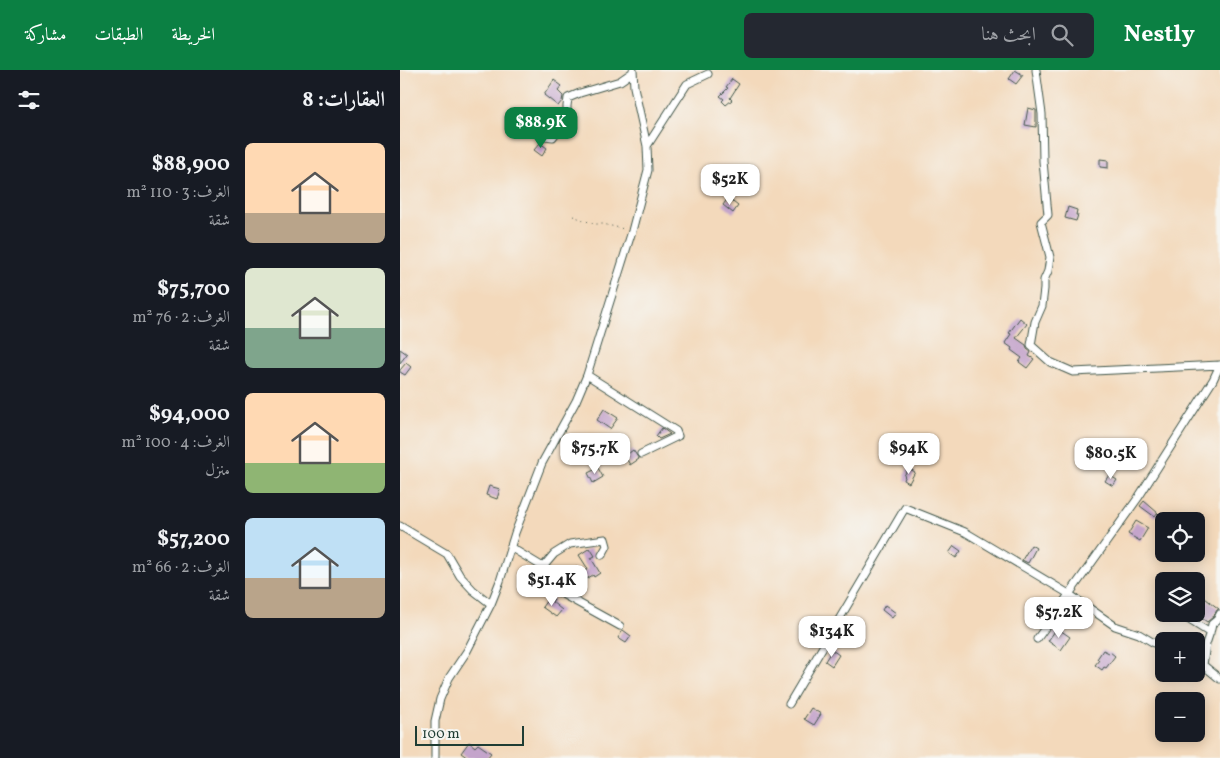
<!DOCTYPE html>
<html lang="ar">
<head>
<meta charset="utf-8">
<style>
  body { margin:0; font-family:Vollkorn,Amiri,serif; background:#242831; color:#f1f3f6; direction:rtl; height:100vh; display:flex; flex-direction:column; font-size:19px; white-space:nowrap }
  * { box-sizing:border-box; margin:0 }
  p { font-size:16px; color:#9ea1a6 }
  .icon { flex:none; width:28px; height:28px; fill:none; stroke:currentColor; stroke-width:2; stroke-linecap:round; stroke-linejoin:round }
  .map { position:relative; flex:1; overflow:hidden; direction:ltr }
  .panel { display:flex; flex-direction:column; background:#171b24; width:400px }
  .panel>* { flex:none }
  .controls { position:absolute; left:755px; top:442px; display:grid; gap:10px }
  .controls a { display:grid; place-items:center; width:50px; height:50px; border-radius:8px; background:#171b24; box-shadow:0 2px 12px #0003; font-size:25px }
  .scale { position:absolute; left:15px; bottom:12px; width:109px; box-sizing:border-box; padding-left:5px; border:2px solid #1f3d34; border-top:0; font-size:14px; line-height:18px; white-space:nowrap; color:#1f3d34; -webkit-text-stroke:4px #f6f6f2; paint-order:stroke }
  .price { position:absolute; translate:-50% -42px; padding:0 11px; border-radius:10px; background:#fff; color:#222; font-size:16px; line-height:32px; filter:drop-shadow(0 1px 2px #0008) }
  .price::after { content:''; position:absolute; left:50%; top:30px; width:15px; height:11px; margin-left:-8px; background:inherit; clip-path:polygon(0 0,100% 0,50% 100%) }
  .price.on { background:#0b8043; color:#fff }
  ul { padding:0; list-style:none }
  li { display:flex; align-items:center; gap:15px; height:125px; padding:0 15px }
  li span { display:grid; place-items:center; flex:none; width:140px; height:100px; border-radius:8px; color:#555 }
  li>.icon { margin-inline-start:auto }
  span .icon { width:60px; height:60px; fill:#fffc; stroke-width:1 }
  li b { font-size:21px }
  h2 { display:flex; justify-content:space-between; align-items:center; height:60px; padding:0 15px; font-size:21px }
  header { display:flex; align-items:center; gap:30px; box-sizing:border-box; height:70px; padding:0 25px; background:#0b8043; color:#fff }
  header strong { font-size:24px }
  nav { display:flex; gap:28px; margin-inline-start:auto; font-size:18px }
  .search { width:350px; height:45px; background:#242831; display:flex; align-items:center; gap:12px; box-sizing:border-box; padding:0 18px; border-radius:8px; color:#9ea1a6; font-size:19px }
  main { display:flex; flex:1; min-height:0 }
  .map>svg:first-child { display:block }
  .building { fill:#c4a4cb }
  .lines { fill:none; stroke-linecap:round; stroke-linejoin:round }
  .minor-casing { stroke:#3f5448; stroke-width:9 }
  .path { stroke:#3f5448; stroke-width:1; stroke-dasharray:1 4; stroke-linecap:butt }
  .minor { stroke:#fff; stroke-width:7 }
</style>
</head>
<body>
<header>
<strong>Nestly</strong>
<div class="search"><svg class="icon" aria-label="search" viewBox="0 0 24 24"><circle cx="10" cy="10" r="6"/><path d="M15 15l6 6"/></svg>ابحث هنا</div>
<nav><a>الخريطة</a><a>الطبقات</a><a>مشاركة</a></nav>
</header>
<main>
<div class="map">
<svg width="820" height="688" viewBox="0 0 820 688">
  <rect width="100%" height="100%" fill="#f6f6f2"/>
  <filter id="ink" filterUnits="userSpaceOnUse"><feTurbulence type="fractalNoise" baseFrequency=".02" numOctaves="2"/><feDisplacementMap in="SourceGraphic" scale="10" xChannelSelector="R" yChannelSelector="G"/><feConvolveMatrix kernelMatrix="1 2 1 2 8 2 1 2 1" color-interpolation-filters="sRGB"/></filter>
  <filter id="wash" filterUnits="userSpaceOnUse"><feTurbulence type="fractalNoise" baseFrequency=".0096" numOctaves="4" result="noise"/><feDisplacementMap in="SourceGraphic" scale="20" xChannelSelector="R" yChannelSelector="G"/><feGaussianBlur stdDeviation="1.12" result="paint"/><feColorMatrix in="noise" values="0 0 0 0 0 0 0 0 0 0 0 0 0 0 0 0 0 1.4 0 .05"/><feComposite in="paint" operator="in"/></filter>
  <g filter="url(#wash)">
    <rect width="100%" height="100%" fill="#f3d9bb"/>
    <g id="blocks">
      <path class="building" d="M615 0 623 5 616 14 609 9Z
        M332 9 339 14 330 28 332 30 326 35 322 31 324 29 320 26 328 18 326 17Z
        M154 10 162 16 158 21 163 26 162 31 158 36 144 25Z
        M628 38 636 40V57L625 55Z
        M140 73 147 78 142 86 134 80Z
        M700 89 708 90V98L700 97Z
        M328 128 338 136 333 143 323 135Z
        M668 137 677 140 676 145H678L676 151 665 148Z
        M620 248 627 254 616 268 626 275 627 279 631 282 629 286 634 289 627 298 619 292 622 288 611 280 612 278 605 273 611 264 609 263Z
        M0 279 7 284 0 293Z
        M6 293 11 297 5 305 0 302V300Z
        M204 339 218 348 210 359 197 350Z
        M262 358 270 364 259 369 256 366Z
        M233 380 239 389 230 395 225 386Z
        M198 398 203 407 193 413 188 403Z
        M508 398 515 402 509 413 504 410 505 407 504 406Z
        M709 405 717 410 713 416 705 411Z
        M89 416 100 419 97 429 86 425Z
        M744 431 758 443 755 447 740 436Z
        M736 451 748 458 740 471 728 464Z
        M631 475 636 478 628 493 622 490Z
        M554 476 561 481 556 488 549 483Z
        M190 478 195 486 191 488 200 503 194 507 193 505 183 511 179 505 188 499 179 485Z
        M801 525 819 539 817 540 813 547 807 552 799 546 805 539 796 533Z
        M150 526 154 529 152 532 162 540 156 547 142 537Z
        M485 535 496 543 492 548 482 540Z
        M657 558 670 567 661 580 648 571Z
        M223 560 231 566 226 573 218 568Z
        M432 580 439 585 432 596 425 591Z
        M703 580 709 583 710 582 715 586 706 598 704 597 702 600 695 595 699 590 697 589Z
        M411 638 421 644 414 655 404 649Z
        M69 672 75 677 78 674 91 683 87 688H68L61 683Z"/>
    </g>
  </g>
  <g filter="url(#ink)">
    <use href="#blocks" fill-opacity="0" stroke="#3f5448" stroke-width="1"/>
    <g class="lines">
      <defs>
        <path id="minor" d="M636 0 642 44 643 91 648 145 641 152 650 187 648 201 644 210V219L642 236 635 252 631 275 650 292 673 302 820 295
          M145 66 153 67 167 48V36L168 28 180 23 220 11 233 2
          M247 76 287 14 308 4
          M187 305 276 361 278 366 241 384
          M0 456 47 484 60 506 73 520 91 534
          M110 477 163 509 155 520 220 556
          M143 497 154 484 170 474 205 469 207 476 202 485
          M163 509 176 501
          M784 544 783 546 810 563
          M637 569 738 428 813 310 820 295
          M796 594 803 595 820 609
          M803 595 806 574 811 559 812 554 817 550 820 544
          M389 634 505 438 565 462 669 524 715 556 739 564 764 579
          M35 688V651L40 629 49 608 67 581 91 534 100 511 115 463 142 393 176 331 187 305 232 161 248 100 247 76 234 17 233 0"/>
      </defs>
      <use href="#minor" class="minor-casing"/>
      <path class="path" d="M173 146 194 154H203L224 159"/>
      <use href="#minor" class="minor"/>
    </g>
  </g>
</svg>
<div class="controls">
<a><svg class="icon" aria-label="locate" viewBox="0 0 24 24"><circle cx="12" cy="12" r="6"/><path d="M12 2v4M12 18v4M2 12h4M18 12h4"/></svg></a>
<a><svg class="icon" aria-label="layers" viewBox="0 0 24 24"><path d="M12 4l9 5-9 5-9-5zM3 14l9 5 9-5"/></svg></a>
<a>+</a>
<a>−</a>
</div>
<div class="scale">100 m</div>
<b class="price on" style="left:141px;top:79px">$88.9K</b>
<b class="price" style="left:330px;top:136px">$52K</b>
<b class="price" style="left:195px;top:405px">$75.7K</b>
<b class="price" style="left:509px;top:405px">$94K</b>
<b class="price" style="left:711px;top:410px">$80.5K</b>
<b class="price" style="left:152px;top:537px">$51.4K</b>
<b class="price" style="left:659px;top:569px">$57.2K</b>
<b class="price" style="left:432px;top:588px">$134K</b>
</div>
<section class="panel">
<h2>العقارات: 8<svg class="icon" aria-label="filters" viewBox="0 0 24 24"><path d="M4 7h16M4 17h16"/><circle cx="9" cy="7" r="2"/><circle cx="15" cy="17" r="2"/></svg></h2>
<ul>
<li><span style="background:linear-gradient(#ffd9b3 70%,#b9a48a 0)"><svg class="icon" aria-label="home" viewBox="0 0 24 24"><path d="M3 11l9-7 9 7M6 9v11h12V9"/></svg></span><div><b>$88,900</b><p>الغرف: 3 · 110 m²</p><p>شقة</p></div></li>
<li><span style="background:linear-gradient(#dfe7d0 60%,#7fa58c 0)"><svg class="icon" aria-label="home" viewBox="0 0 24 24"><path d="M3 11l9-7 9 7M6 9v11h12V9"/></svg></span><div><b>$75,700</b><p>الغرف: 2 · 76 m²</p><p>شقة</p></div></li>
<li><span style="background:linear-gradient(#ffd9b3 70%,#8fb573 0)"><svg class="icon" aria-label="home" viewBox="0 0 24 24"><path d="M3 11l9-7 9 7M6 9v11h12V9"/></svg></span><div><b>$94,000</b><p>الغرف: 4 · 100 m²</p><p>منزل</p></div></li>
<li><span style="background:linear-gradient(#bfe0f5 60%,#b9a48a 0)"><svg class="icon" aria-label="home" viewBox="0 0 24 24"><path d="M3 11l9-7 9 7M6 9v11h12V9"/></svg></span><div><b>$57,200</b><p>الغرف: 2 · 66 m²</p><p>شقة</p></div></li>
</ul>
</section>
</main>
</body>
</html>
